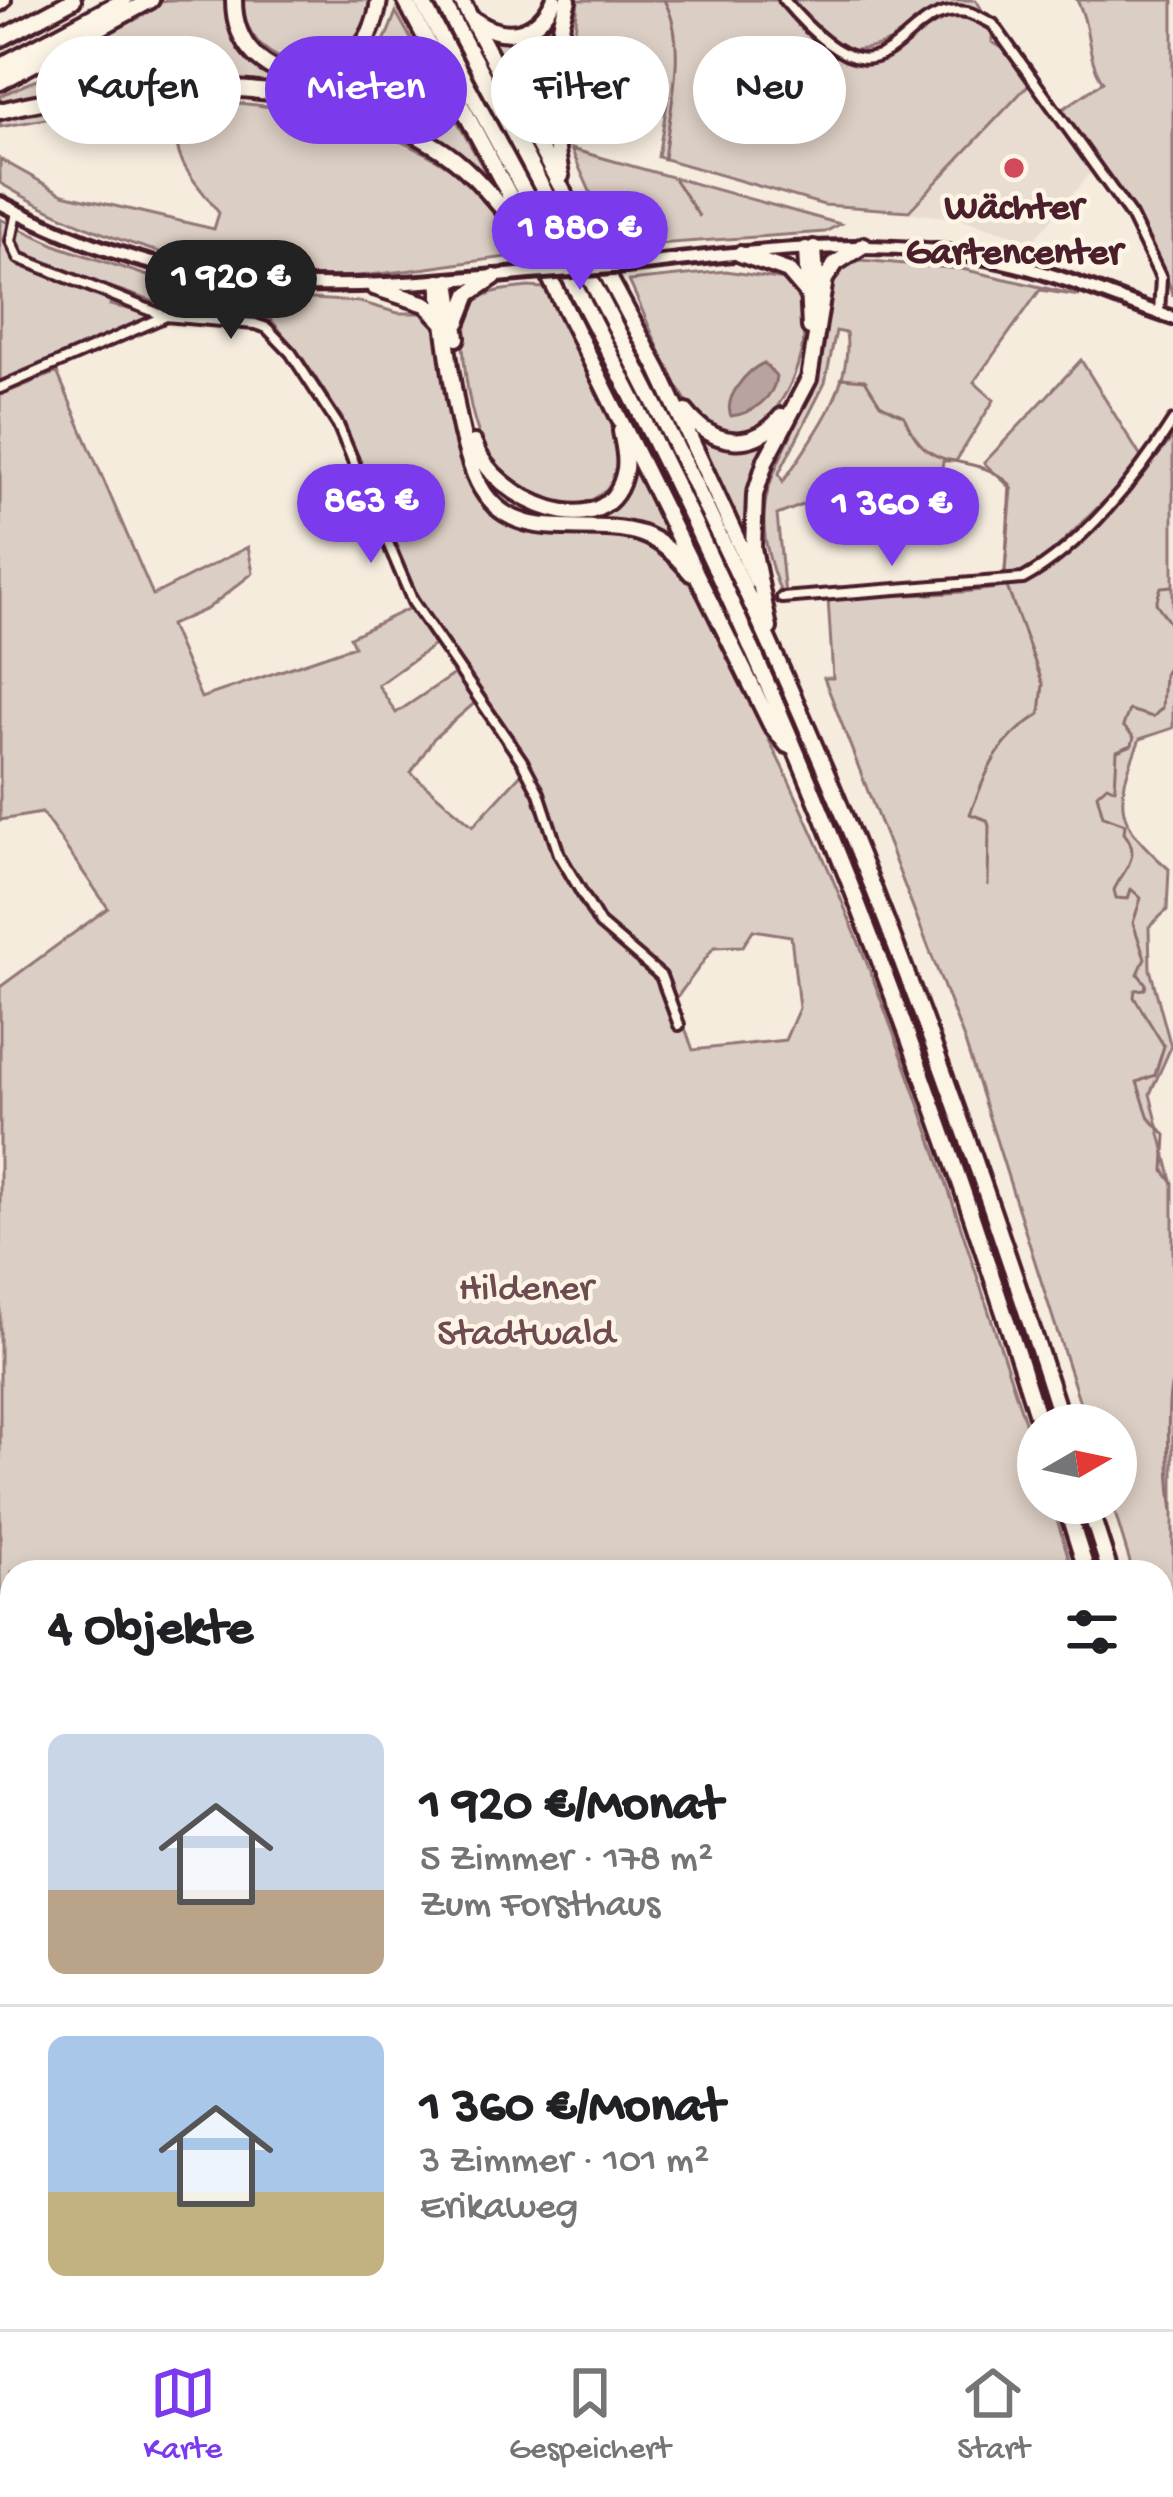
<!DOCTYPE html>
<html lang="de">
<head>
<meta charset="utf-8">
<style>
  body { margin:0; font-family:"Gochi Hand",sans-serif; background:#f6f6f6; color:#202124; height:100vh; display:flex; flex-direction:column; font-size:45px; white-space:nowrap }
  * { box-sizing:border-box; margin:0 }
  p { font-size:39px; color:#757577 }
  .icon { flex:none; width:66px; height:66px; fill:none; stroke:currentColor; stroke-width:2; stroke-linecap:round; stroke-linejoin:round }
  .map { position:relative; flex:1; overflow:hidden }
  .side { position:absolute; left:0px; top:1560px; width:1173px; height:771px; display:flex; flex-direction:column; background:#fff; border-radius:36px 36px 0 0; box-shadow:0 6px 18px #0003 }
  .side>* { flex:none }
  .top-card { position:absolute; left:36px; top:36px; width:1101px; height:108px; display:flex; gap:24px }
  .needle { width:78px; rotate:81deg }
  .buttons { position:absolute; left:1017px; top:1404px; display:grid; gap:24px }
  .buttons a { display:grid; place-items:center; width:120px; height:120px; border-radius:50%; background:#fff; box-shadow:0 6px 18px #0003; font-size:60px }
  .price { position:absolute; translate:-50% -102px; padding:0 27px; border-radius:42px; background:#7c3aed; color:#fff; font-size:39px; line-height:78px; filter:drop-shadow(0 3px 6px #0008) }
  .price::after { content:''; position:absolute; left:50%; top:72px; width:36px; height:27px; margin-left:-18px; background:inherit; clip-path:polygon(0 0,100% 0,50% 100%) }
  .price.selected { background:#222; color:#fff }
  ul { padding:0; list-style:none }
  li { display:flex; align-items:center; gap:36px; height:300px; padding:0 48px }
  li+li { border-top:3px solid #e0e0e0 }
  li span { display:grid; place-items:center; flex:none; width:336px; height:240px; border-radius:18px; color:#555 }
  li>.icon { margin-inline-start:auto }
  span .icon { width:144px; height:144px; fill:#fffc; stroke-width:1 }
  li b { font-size:51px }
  h2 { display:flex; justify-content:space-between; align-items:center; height:144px; padding:0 48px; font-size:51px }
  .pill { padding:0 42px; border-radius:54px; background:#fff; box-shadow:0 6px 18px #0003; font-size:42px; line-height:108px }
  .pill.selected { background:#7c3aed; color:#fff }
  .dock { display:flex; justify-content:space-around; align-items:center; height:168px; border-top:3px solid #e0e0e0; background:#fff; font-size:33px; color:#757577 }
  .dock a { display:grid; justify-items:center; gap:6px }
  .dock .selected { color:#7c3aed }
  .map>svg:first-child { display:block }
  .built { fill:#e8ddd0 }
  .green { fill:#dbcec4; stroke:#927678; stroke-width:3; fill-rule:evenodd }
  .water { fill:#b8a39e; stroke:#8c6e70; stroke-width:3 }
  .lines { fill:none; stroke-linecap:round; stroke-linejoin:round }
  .stream { stroke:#8c6e70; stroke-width:3 }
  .street-casing { stroke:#4a1f2b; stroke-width:16 }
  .secondary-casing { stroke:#4a1f2b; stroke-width:20 }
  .highway-casing { stroke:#4a1f2b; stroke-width:22 }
  .street { stroke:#fcf5e5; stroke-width:8 }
  .secondary { stroke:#fcf5e5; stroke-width:10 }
  .highway { stroke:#fcf5e5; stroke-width:14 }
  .secondary-bridge-casing { stroke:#4a1f2b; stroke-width:20; stroke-linecap:butt }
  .secondary-bridge { stroke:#fcf5e5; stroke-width:10 }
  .poi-dot { fill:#d1495b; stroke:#fcf5e5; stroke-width:4.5 }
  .labels { text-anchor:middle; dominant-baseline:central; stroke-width:9; stroke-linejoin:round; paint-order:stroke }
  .poi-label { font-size:39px; font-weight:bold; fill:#4a1f2b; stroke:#fcf5e5 }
  .park-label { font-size:39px; fill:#6e4b51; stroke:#fcf5e5 }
</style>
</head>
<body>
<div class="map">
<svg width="1173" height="2329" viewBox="0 0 1173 2329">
  <rect width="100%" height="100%" fill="#f5ecde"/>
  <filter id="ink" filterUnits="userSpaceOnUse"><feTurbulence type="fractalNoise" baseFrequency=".00833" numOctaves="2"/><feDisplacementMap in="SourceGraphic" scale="24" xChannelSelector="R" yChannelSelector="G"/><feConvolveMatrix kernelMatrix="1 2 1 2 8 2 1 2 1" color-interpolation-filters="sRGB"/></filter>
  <g filter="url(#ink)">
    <path class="built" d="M1031 82 1091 172 1033 241 961 219 910 213Z"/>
    <path class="green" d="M166 0H225C228 15 229 33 238 46 267 89 328 91 367 62 383 50 389 30 396 12L491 182C471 164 450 143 427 129 320 65 116 73 0 107V96L49 74 58 56Z
      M243 0H371C366 19 363 39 346 51 302 83 241 51 243 0Z
      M578 0H779C806 43 852 81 901 47 919 35 933 17 957 16 969 16 981 22 992 28V42L1009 52 1031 82 909 211 824 205 658 157 669 92 572 65Z
      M791 0H976L986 17C914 0 917 50 847 50L809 24Z
      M1077 0H1173V296C1151 225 1105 170 1060 111L1103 82C1086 59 1091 26 1077 0Z
      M552 25 545 94 552 152 488 37 506 42Z
      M134 98C262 98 466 118 523 255 460 262 374 279 313 277 202 272 95 240 0 183V159L63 194 214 229 219 213C187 170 163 154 185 100L161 107 74 114 0 127V119Z
      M571 149 840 224 825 232 615 247Z
      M0 219 60 247 163 281 232 294 360 302 398 313H426C464 349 443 454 482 502 532 565 634 504 681 567 708 603 722 650 743 689 872 932 951 1200 1038 1461V1503H1052L1073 1572H12V2319H1161V1865L1173 1904V2329H0V987L108 908 42 813 0 820V395L57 372 153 595 248 547 253 573 207 609 170 625 201 698 354 646 350 637 410 608 436 644 378 685 396 713 457 672 477 701 434 738 411 773 473 826 523 772 527 757 417 604 342 418 301 356 271 320 169 307 113 288 110 305 147 313V318L0 381ZM753 930 791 936 799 1008 785 1040 693 1050 675 1000 714 947 743 946Z
      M860 260 962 269 1080 296 1040 290 974 382 994 400 956 461H943L934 527 866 530 843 505 824 523 805 504 777 515 786 605C739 497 776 482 812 385 824 352 823 318 832 284L838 271ZM836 331 846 333C854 386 811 440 783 482L779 473 825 383Z
      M726 271 785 280C790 287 797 295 800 303 821 354 757 485 697 415 669 383 648 320 629 281Z
      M528 287 544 288C565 325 623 424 619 465 616 485 599 499 581 504 478 512 464 401 462 323 476 290 495 291 528 287Z
      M1081 360 1144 462 1033 571 1004 580 1012 489 984 463Z
      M774 432 753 481 749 547 698 433C730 449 744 452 774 432Z
      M1173 437V728L1140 739C1113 805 1114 821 1169 869L1167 910 1149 927 1150 969 1171 1047 1150 1094 1173 1185V1698L1161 1660V1572H1133L1112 1503H1116V1425H1087L964 1039 824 678H833L828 598C873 595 996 596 1030 580 1071 562 1144 473 1173 437Z
      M630 443 688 564C682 558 675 548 668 545 609 518 513 547 482 475 518 519 554 517 604 507Z"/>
    <path class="water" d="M764 363 776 376C775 397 752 414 731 416 723 398 747 370 764 363Z"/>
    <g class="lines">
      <path class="stream" d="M664 0C689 45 669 109 664 159
        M675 180 699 216
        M841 378 865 380 880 404 904 416C931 482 967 446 1010 484L1005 576
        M1173 586 1161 587 1156 603 1173 628
        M1173 657 1164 675 1162 708 1153 717 1129 710 1123 726 1134 737 1132 745 1117 751 1115 789 1107 785 1097 794 1103 816 1125 824 1124 833C1143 856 1123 870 1114 890L1116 898 1128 899 1131 889 1141 898 1133 923 1145 958 1138 974 1146 984 1145 989 1135 990 1134 997 1164 1046 1155 1075 1137 1082 1149 1118 1166 1135 1164 1171 1173 1183
        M988 885 989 826 987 820 970 814C989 767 995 743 1040 714L1043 684 1007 587
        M1173 1380C1165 1398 1169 1487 1173 1511
        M1161 1603 1173 1599
        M0 1906 12 1915
        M12 1920V1923
        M1161 2111 1173 2119
        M1161 2188 1173 2146
        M233 2319 237 2329
        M1086 2319 1089 2329"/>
      <defs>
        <path id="street" d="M784 0C894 131 894 0 967 12 975 14 985 20 993 24L1131 216 1161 278 1159 313
          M17 212 11 241 19 258 165 316 255 324 267 328 291 353 338 425 413 602 522 761 539 793 559 854 600 924 661 976 679 1025
          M0 388 164 317
          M782 598 1023 579C1081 547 1138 477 1173 421"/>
        <path id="secondary" d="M0 203C192 302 323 292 530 273
          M626 266C750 252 876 234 999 261 1060 274 1114 299 1173 318"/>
        <path id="highway" d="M234 0C234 97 367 102 379 0
          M405 0 511 198
          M421 0C531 204 644 408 739 620 857 882 954 1151 1040 1425
          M442 0C559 218 677 436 778 662 889 910 981 1166 1063 1425
          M461 0 659 371 757 582
          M0 3 3 0
          M476 21C507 43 538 33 554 0
          M0 39 73 0
          M0 66 124 0
          M0 82 151 0
          M0 111C132 78 318 71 437 147 468 166 491 196 515 223
          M561 176C550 116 550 59 568 0
          M508 193 771 725 787 745
          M814 248 817 293
          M806 249 810 327
          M740 254 788 271 806 292
          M449 281 457 338
          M439 282C446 334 456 445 481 488 516 548 588 516 642 534 662 541 678 557 691 573
          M374 287 426 304 443 322
          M458 322 469 294 494 277
          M686 412C713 446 753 452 782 416
          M474 443C492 500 611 553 625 469 627 456 623 443 621 431
          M769 628 753 548 755 495 766 460 809 379 825 279 836 263 864 245
          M1065 1503 1087 1572
          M1088 1503 1110 1572
          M1161 1735 1173 1773
          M1161 1810 1173 1848"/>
      </defs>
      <use href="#street" class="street-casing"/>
      <use href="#secondary" class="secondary-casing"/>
      <use href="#highway" class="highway-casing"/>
      <use href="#street" class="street"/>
      <use href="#secondary" class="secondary"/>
      <use href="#highway" class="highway"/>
      <defs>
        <path id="secondary-bridge" d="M530 273 626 266"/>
      </defs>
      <use href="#secondary-bridge" class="secondary-bridge-casing"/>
      <use href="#secondary-bridge" class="secondary-bridge"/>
    </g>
  </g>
  <circle class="poi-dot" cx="1014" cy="168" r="12"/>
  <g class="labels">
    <g class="poi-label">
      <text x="1014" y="210">Wächter<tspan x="1014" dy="45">Gartencenter</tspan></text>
    </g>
    <g class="park-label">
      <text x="526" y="1291">Hildener<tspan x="526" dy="45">Stadtwald</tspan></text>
    </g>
  </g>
</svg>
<div class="buttons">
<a><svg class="needle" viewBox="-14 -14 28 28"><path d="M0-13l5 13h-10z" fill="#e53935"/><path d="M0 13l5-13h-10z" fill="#757577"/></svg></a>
</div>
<b class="price" style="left:580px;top:293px">1 880 €</b>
<b class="price selected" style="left:231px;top:342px">1 920 €</b>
<b class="price" style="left:371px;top:566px">863 €</b>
<b class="price" style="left:892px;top:569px">1 360 €</b>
<div class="top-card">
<a class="pill">Kaufen</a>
<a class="pill selected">Mieten</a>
<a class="pill">Filter</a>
<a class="pill">Neu</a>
</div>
<section class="side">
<h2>4 Objekte<svg class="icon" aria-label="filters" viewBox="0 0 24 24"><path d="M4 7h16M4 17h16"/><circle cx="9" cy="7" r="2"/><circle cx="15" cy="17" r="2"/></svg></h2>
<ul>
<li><span style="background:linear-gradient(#c9d6e8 65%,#b9a48a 0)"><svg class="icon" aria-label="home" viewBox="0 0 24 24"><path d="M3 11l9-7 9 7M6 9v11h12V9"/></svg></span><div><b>1 920 €/Monat</b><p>5 Zimmer · 178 m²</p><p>Zum Forsthaus</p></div></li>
<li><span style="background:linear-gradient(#a9c7e8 65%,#c2b280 0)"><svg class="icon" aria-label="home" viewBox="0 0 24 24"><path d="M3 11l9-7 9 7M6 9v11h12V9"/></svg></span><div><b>1 360 €/Monat</b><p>3 Zimmer · 101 m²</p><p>Erikaweg</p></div></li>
</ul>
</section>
</div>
<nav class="dock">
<a class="selected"><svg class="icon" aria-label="map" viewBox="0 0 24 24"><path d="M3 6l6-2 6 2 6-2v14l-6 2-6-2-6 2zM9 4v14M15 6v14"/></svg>Karte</a>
<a><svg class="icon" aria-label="saved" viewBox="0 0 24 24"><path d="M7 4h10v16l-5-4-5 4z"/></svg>Gespeichert</a>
<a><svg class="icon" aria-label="home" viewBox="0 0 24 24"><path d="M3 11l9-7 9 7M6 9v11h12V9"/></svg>Start</a>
</nav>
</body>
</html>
